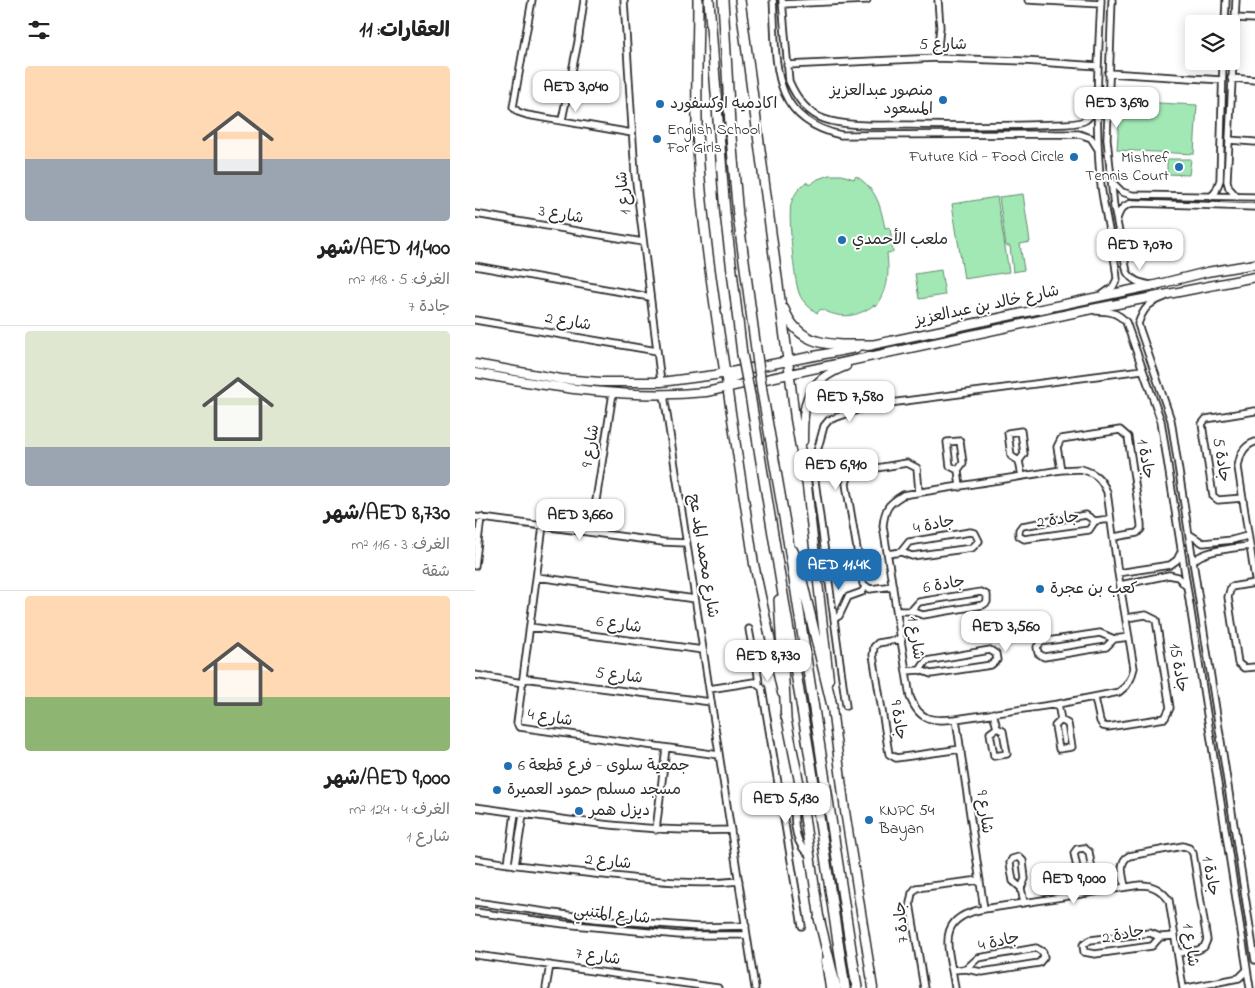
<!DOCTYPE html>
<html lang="ar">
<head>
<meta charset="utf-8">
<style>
  body { margin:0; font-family:"Indie Flower","Playpen Sans Arabic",sans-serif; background:#f2f2f2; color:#222; direction:rtl; height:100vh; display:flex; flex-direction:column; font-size:19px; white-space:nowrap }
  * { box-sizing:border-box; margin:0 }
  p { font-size:16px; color:#767676 }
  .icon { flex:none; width:28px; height:28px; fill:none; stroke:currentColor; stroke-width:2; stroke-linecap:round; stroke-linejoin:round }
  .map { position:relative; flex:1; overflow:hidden; direction:ltr }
  .details { display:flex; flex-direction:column; background:#fff; width:475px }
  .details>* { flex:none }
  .buttons { position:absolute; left:710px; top:15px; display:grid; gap:10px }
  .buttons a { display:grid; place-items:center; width:55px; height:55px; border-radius:5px; background:#fff; box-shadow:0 2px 12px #0003; font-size:25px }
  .price { position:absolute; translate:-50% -42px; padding:0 11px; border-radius:10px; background:#fff; color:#222; font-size:16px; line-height:32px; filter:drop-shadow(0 1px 2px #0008) }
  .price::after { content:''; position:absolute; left:50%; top:30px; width:15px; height:11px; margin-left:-8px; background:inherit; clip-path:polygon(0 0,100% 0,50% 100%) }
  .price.selected { background:#1f6fb2; color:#fff }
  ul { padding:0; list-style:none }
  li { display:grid; align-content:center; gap:10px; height:265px; padding:0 25px }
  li+li { border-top:1px solid #e0e0e0 }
  li span { display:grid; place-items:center; height:155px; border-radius:5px; color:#555 }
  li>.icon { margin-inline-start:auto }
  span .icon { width:90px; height:90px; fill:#fffc; stroke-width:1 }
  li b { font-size:21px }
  h2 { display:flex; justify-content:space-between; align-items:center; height:60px; padding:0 25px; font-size:21px }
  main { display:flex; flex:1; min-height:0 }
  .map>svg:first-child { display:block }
  .green { fill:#a1e8b5; stroke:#668a70 }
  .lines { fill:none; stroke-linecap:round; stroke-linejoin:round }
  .minor-casing { stroke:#2b2b2b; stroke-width:9 }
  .major-casing { stroke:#2b2b2b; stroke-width:11 }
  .highway-casing { stroke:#2b2b2b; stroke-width:12 }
  .minor { stroke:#fff; stroke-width:5.5 }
  .major { stroke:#fff; stroke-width:8 }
  .highway { stroke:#fff; stroke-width:9 }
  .highway-bridge-casing { stroke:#2b2b2b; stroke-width:12; stroke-linecap:butt }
  .highway-bridge { stroke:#fff; stroke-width:9 }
  .poi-dot { fill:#1f6fb2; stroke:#fff; stroke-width:2 }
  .labels { text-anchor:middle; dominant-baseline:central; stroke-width:4; stroke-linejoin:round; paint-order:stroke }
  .street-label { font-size:16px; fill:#2b2b2b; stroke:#fff }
  .poi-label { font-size:16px; fill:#2b2b2b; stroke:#fff; text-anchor:start }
</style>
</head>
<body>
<main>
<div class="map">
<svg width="780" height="988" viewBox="0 0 780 988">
  <rect width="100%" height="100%" fill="#fff"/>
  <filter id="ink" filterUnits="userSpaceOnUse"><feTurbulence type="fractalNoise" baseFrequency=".02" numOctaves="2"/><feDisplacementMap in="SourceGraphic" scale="10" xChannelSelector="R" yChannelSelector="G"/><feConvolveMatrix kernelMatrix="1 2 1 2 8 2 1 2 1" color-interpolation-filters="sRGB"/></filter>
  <g filter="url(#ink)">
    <path class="green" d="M645 101 722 105 719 154 642 150Z
      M692 159H716L714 175 692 174Z
      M354 175H367L379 179 381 176C402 190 405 204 410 228L415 227 418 252 412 253C414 274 414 289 401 307L399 305C381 318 365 319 346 309L342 313C335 308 327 302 324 293 319 280 313 217 316 204 319 194 324 188 331 182L335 185 343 179Z
      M548 194 555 242 545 244 549 270 538 272 535 246H531L524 197Z
      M522 197 534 272 489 279 477 204Z
      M466 270 470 295 444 299 440 274Z"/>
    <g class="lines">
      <defs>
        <path id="minor" d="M57 0 38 107 43 112 52 115 157 133
          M149 0 160 174 186 382
          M298 0C302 60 293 119 366 135L604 134 616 138 623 149
          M307 0 314 81C321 97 332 113 349 119 371 127 410 125 434 125 486 126 539 126 591 124 611 123 614 121 622 103
          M553 0 626 4
          M626 0C623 59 620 118 625 176 628 211 639 244 642 279L638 287 627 295
          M637 0 632 139 639 207 652 272C658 282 666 283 676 285
          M761 0 752 181 754 188 762 197
          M308 4 392 0
          M760 18 780 19
          M750 24 751 0
          M462 58 465 27 463 0
          M312 65 462 58 549 61 623 66
          M633 73 747 80
          M756 78 780 80
          M87 120 103 42 109 0
          M754 140 780 142
          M637 182 647 192 657 195 780 197
          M736 197 741 191 745 180 748 61
          M0 214 168 242
          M642 219C645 209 649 205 658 203L780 207
          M0 266 175 297
          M690 297C674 303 669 307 663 324L696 420 780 960
          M621 311C633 311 642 312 651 322L686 421 775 988
          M0 320 182 351
          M189 395 280 988
          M780 442C768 446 765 455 763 467L780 579
          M341 454 357 471 373 477
          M544 461 536 456 533 433 546 431 549 454 544 461 547 476
          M606 469C620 473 626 478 632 492L643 573 659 668 656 678 651 686 644 692 583 704 481 719C457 721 445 722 435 697L408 526C410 508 413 504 428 495L586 470Z
          M483 470 475 466 472 442 485 441 488 463 483 470 485 487
          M586 470 582 447 586 439 645 430 653 437 666 524V529L662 533 639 537
          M768 498 743 500 738 496 727 424 731 419 780 411
          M0 517 188 542 212 543
          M620 521 614 530 549 539 544 536V530L547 526 611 515 620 521 635 519
          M68 526 42 723 44 727 244 755
          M116 532 138 393
          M714 534 728 543 757 540 772 536
          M413 554 426 552 437 556 497 548 504 541 500 533 495 532 434 542 426 552
          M718 562C726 550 760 548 774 546
          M0 566 6 517
          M643 573 695 565 702 560 706 552
          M62 577 220 599
          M780 583 756 587 753 597 763 663 769 668 780 667
          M645 585 694 575 703 577 710 585
          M418 586 395 589 388 584 371 484 373 477 377 472 432 463 442 468 444 492
          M422 611H436L448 615 508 605 512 602V595L506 592 444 602 436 611
          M359 619 364 616 373 597 387 592 391 586
          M55 627 228 650
          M274 629C277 649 283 666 284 685
          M427 639 403 643 399 647 398 655 414 754 421 758 486 749
          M639 639 631 647 569 657 563 653 562 647 566 642 625 633 639 639 654 637
          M431 671 445 670 456 674 516 665 522 660 521 654 515 650 451 661 445 670
          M0 675 48 683
          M48 678 236 702
          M234 689 279 682 287 688 327 926
          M620 698 625 721 628 726 633 727 690 718 695 708 681 620 671 615 651 618
          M583 704 586 720
          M371 706 338 466 349 426 354 420 385 409 407 404 667 370
          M518 713 522 728 528 731 532 754 519 756 515 733 522 728
          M481 719 509 909
          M586 720 593 724 597 747 584 749 580 726Z
          M324 788C318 804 317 832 327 847 329 851 333 853 335 856
          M305 803 313 806 316 812 319 813
          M0 807C85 819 170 833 256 830
          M181 830 191 748
          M0 859C43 866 86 870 130 875 174 880 219 886 264 881
          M33 864 40 813
          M40 865 48 815
          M611 877 603 873 599 853 602 849 609 848 614 852 617 870 611 877 613 892
          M650 887C648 875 643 862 654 856L708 846 714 848 718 853 732 940 729 947 723 950 703 953
          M546 888 538 881 535 863 537 859 544 857 548 861 550 879 546 888 549 903
          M0 902 121 919 223 927 271 926
          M0 912 89 924 204 935H271
          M685 937 677 946 620 954 609 952 608 945 615 940 675 933 685 937 700 936
          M0 955 243 988
          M478 970 491 969 503 958 561 948 568 952 569 957 564 963 507 972 491 969
          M71 988 75 965
          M449 988 435 903 437 893 441 888 505 880
          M480 988C475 950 457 918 509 909L665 885C679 885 686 890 694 900L708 988
          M712 988 764 978 772 970"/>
        <path id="major" d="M392 346 680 285 732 272 780 264
          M313 360 320 419 332 486 354 679
          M0 364 86 379 126 382H186L240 375 381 348
          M0 373C76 387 154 400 231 392L612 310 780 277
          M250 373 279 564 307 693
          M252 388 257 378 270 372
          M328 441C328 401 331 381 371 366
          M356 700 370 811 398 988
          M310 712 325 786 345 923
          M351 961 355 988"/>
        <path id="highway" d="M223 0C223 50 220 99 223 149 227 224 239 299 250 373
          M234 0 250 213 267 354
          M248 0 255 125 263 216 281 349
          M265 0 313 360
          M309 309C324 349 361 345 396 345
          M287 391 313 540 382 988
          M275 395 336 764 370 988
          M318 551 323 564 357 706
          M304 600 311 717
          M344 918 361 988"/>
      </defs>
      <use href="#minor" class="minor-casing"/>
      <use href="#major" class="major-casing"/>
      <use href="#highway" class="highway-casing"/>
      <use href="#minor" class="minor"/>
      <use href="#major" class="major"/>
      <use href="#highway" class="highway"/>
      <defs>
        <path id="highway-bridge" d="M281 349 287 391
          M267 354 275 395"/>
      </defs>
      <use href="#highway-bridge" class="highway-bridge-casing"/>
      <use href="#highway-bridge" class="highway-bridge"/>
    </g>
  </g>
  <g class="poi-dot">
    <circle cx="468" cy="100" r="5"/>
    <circle cx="185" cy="104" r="5"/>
    <circle cx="182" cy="139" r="5"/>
    <circle cx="599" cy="157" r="5"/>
    <circle cx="704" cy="167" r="5"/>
    <circle cx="367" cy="240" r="5"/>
    <circle cx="565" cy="589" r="5"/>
    <circle cx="33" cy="766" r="5"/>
    <circle cx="22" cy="790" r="5"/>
    <circle cx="104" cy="811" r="5"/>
    <circle cx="394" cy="820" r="5"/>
  </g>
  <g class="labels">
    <g class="street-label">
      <text x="468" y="45">شارع 5</text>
      <text transform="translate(149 193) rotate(-96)">شارع 1</text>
      <text transform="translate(86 215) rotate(10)">شارع 3</text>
      <text transform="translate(512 306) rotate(-12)">شارع خالد بن عبدالعزيز</text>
      <text transform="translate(93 322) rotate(10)">شارع 2</text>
      <text transform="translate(116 446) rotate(-81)">شارع 9</text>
      <text transform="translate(670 459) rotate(80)">جادة 1</text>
      <text transform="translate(746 460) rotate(81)">جادة 5</text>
      <text transform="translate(583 520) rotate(-9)">جادة 2</text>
      <text transform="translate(459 525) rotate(-11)">جادة 4</text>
      <text transform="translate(228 556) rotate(81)">شارع محمد المد عج</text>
      <text transform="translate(469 585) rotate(-10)">جادة 6</text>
      <text transform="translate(144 625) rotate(8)">شارع 6</text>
      <text transform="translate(440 638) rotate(81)">شارع 1</text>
      <text transform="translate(703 668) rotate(80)">جادة 15</text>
      <text transform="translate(144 676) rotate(7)">شارع 5</text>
      <text transform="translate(75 718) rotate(9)">شارع 4</text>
      <text transform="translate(423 720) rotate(81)">جادة 9</text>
      <text transform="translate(509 812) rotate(82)">شارع 9</text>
      <text transform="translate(133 862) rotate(6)">شارع 2</text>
      <text transform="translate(735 876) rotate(80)">جادة 1</text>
      <text transform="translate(137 915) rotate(6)">شارع المتنبي</text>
      <text transform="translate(427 922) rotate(-95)">جادة 7</text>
      <text transform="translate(648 935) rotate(-11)">جادة 2</text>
      <text transform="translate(524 942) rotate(-13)">جادة 4</text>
      <text transform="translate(715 945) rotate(82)">شارع 1</text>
      <text transform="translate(123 957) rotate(8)">شارع 7</text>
    </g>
    <g class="poi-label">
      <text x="458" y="91" text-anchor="end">منصور عبدالعزيز<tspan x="458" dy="18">المسعود</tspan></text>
      <text x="195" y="104">اكادميه اوكسفورد</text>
      <text x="192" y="130">English School<tspan x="192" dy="18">For Girls</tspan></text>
      <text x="589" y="157" text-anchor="end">Future Kid - Food Circle</text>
      <text x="694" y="158" text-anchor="end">Mishref<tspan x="694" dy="18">Tennis Court</tspan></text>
      <text x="377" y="240">ملعب الأحمدي</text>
      <text x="575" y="589">كعب بن عجرة</text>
      <text x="43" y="766">جمعية سلوى - فرع قطعة 6</text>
      <text x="32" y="790">مسجد مسلم حمود العميرة</text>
      <text x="114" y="811">ديزل همر</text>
      <text x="404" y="811">KNPC 54<tspan x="404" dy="18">Bayan</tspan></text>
    </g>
  </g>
</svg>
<div class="buttons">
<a><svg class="icon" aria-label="layers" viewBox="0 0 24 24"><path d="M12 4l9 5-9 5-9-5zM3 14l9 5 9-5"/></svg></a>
</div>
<b class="price" style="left:101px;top:113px">AED 3,040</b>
<b class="price" style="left:642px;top:129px">AED 3,690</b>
<b class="price" style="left:665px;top:271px">AED 7,070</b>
<b class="price" style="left:375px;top:423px">AED 7,580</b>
<b class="price" style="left:361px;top:491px">AED 6,910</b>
<b class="price" style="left:105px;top:541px">AED 3,660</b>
<b class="price selected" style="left:364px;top:591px">AED 11.4K</b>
<b class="price" style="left:531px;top:653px">AED 3,560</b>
<b class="price" style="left:293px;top:682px">AED 8,730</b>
<b class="price" style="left:311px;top:825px">AED 5,130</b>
<b class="price" style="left:599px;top:905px">AED 9,000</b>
</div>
<section class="details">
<h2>العقارات: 11<svg class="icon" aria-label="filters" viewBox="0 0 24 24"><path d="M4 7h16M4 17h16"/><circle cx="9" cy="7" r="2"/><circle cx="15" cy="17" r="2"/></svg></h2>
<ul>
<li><span style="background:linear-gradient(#ffd9b3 60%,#9aa5b1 0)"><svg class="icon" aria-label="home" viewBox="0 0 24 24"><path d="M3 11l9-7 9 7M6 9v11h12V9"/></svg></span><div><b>AED 11,400/شهر</b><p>الغرف: 5 · 148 m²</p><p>جادة 7</p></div></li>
<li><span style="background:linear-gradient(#dfe7d0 75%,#9aa5b1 0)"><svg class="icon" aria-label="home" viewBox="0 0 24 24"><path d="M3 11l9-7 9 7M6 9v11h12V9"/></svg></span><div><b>AED 8,730/شهر</b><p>الغرف: 3 · 116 m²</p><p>شقة</p></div></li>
<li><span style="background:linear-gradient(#ffd9b3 65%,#8fb573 0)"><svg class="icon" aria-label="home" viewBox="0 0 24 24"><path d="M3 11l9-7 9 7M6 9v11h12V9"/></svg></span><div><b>AED 9,000/شهر</b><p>الغرف: 4 · 124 m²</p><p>شارع 1</p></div></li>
</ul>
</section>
</main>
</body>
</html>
